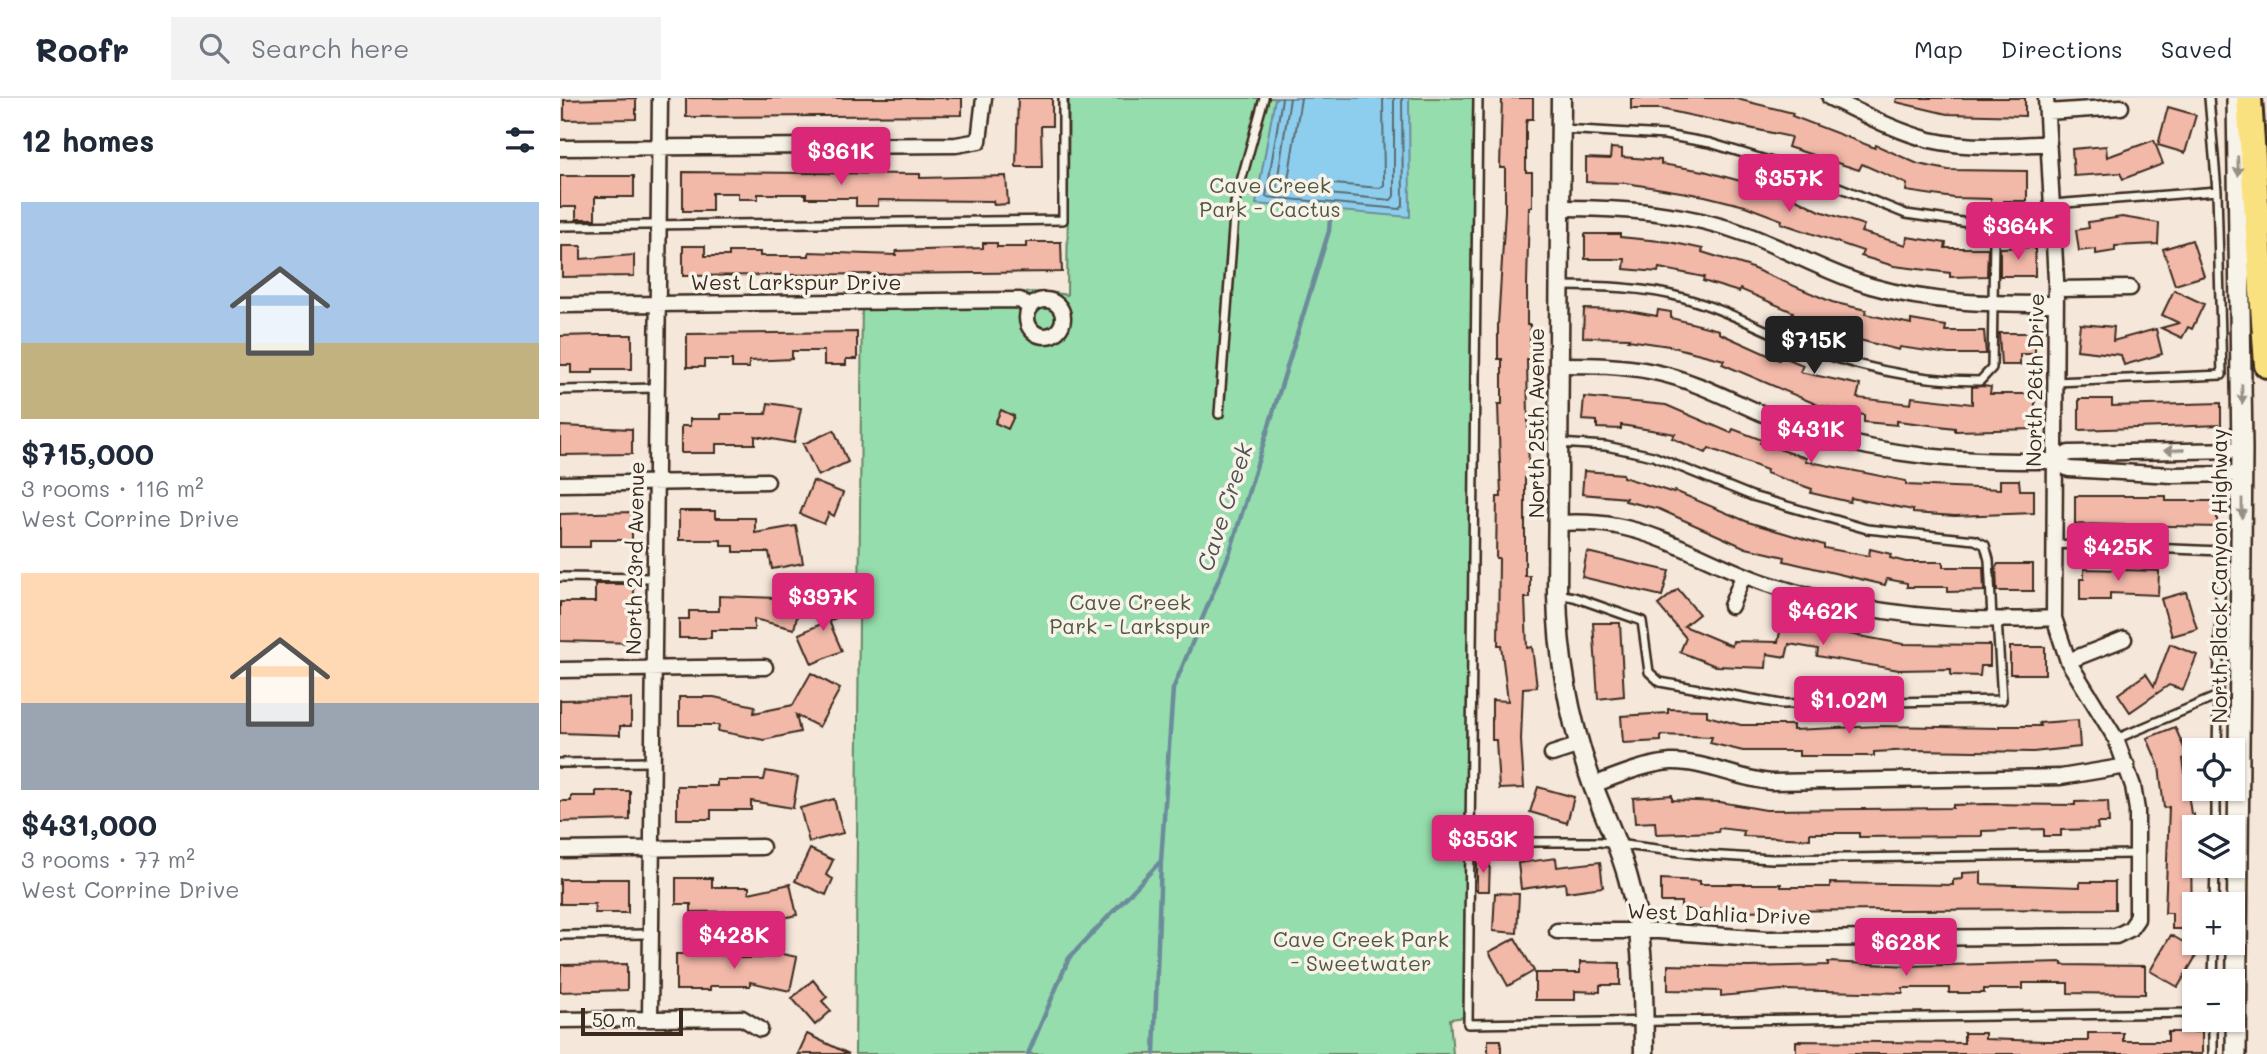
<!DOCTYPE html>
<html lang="en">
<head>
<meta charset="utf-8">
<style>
  body { margin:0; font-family:Mali,sans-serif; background:#f2f2f3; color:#1f2937; height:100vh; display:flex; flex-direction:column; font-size:26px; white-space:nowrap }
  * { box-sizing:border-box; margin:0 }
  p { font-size:23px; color:#747a83 }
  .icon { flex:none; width:38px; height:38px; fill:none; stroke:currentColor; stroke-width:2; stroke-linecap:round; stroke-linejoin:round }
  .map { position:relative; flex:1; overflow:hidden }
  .details { display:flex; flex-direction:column; background:#fff; width:560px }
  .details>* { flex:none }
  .tools { position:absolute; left:1622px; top:640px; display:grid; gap:14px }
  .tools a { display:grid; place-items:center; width:63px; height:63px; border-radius:0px; background:#fff; box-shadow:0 2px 5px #0004; font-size:35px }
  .scale { position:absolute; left:21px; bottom:18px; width:102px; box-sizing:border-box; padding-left:7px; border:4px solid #3b2a1e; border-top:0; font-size:19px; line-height:24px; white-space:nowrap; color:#3b2a1e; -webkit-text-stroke:5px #f7f3e8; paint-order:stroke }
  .price { position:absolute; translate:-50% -60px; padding:0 16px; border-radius:7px; background:#db2777; color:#fff; font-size:23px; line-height:46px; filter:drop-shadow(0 2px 4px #0008) }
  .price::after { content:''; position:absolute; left:50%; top:42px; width:21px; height:16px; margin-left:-10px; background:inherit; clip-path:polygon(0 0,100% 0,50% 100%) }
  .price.active { background:#222; color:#fff }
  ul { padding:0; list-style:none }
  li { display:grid; align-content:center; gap:14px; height:371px; padding:0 21px }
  li span { display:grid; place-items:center; height:217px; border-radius:0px; color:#555 }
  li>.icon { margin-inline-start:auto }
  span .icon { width:126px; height:126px; fill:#fffc; stroke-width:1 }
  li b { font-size:30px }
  h2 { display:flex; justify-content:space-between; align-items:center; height:84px; padding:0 21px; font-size:30px }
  header { display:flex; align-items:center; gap:42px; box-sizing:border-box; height:98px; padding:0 35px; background:#fff; border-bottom:2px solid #e0e1e3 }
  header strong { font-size:33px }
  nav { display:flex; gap:38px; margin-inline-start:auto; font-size:24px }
  .search { width:490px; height:63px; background:#f2f2f3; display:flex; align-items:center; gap:18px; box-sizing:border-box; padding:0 24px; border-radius:0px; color:#747a83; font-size:26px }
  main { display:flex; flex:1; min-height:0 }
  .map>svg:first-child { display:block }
  .green { fill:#95ddac; stroke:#688465; stroke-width:2 }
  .water { fill:#8dceee; stroke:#6c8c9b; stroke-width:2 }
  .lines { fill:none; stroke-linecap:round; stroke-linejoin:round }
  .shore { stroke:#5c6c71; stroke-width:2 }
  .stream { stroke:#6c8c9b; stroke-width:4.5 }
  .building { fill:#f2b9a9; stroke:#3b2a1e; stroke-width:2 }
  .service-casing { stroke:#3b2a1e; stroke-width:12 }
  .minor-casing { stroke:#3b2a1e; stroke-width:19 }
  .tertiary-casing { stroke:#3b2a1e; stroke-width:23 }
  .secondary-casing { stroke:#3b2a1e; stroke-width:24 }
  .motorway-casing { stroke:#3b2a1e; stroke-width:30 }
  .service { stroke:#f7f3e8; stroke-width:7 }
  .minor { stroke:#f7f3e8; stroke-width:14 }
  .tertiary { stroke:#f7f3e8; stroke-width:18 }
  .secondary { stroke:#f7f3e8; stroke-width:19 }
  .motorway { stroke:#fae180; stroke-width:24 }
  .oneway { fill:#998e83 }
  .labels { text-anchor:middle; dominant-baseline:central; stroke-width:7; stroke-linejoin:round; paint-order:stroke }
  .park-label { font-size:21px; fill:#525742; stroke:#f7f3e8 }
  .street-label { font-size:21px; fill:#3b2a1e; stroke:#f7f3e8 }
  .water-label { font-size:23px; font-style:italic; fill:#505352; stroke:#f7f3e8 }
</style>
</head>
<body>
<header>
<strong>Roofr</strong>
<div class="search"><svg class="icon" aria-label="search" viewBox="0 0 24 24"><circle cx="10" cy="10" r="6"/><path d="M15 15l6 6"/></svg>Search here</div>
<nav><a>Map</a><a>Directions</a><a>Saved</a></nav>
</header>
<main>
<section class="details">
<h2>12 homes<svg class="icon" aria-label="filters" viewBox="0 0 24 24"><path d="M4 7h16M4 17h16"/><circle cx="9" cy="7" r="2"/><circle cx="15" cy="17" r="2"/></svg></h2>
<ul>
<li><span style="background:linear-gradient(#a9c7e8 65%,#c2b280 0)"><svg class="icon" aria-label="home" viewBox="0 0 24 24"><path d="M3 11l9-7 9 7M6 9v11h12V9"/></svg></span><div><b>$715,000</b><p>3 rooms · 116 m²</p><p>West Corrine Drive</p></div></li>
<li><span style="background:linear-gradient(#ffd9b3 60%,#9aa5b1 0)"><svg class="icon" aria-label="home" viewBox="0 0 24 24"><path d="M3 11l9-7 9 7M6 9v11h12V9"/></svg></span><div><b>$431,000</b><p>3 rooms · 77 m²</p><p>West Corrine Drive</p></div></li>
</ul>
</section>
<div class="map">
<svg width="1707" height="956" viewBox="0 0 1707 956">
  <rect width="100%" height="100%" fill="#f6e7db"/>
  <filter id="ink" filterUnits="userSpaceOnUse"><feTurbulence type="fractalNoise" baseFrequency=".0143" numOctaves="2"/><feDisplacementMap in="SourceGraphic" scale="14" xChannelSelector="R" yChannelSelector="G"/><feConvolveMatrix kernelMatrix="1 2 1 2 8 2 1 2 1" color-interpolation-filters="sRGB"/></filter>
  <g filter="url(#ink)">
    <path class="green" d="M509 0H913L905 919 890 921 893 956H295L302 196 490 194 507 197Z"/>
    <path class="water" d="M715 0H849L850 119 696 106Z"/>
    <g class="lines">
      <path class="shore" d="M722 0 706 99 840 111 843 108 842 0
        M730 0 716 91 831 102 834 98V0
        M741 0 728 82 820 90 824 87 823 0"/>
      <path class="stream" d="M468 956 509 860 600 764
        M594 956 601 763 613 591 670 454 769 133 771 109"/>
    </g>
    <path class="building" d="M76 0V21L4 22V2Z
      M126 0H402V17L126 19Z
      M458 0H492V28H481L482 69H456Z
      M942 0H973V21H967L966 27V74H972V109H969L967 186V227H970V261H967L969 380H965V478H970V500H965L967 550 972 549 977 589 963 590 961 642 964 690 939 691 936 642H932V602L948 603 941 547H938L939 460H936L937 399H941L938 306H942V261H938V227L945 113V70H940Z
      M1071 0H1173L1233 15 1232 18 1315 50 1316 47 1358 66 1388 72 1467 73V103H1444V111H1431V101L1394 100 1346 93 1347 86 1302 66 1299 72 1228 49 1231 39 1101 11H1071Z
      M1337 0H1465V18L1387 16 1336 4Z
      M1608 9 1636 17 1625 55 1598 47Z
      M1594 42 1603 66 1563 81 1560 75 1514 78 1512 51 1546 48 1547 59Z
      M1051 50 1062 51V59L1101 62V66L1144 73 1224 95 1260 113 1304 127 1301 134 1346 147 1347 139 1386 145 1385 150H1428L1427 178 1390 179V175L1334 168 1301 158 1303 153 1221 125 1222 122 1185 108 1145 98 1066 85 1026 84V60L1050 61Z
      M123 74 360 76V80L446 78 448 106 434 107 433 103 318 102V108H296V100H246V96H198V101H178V95H152V113H123Z
      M0 78H74V99H35V121H16V109H0Z
      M1562 119 1599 125 1598 146 1555 148V153L1536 156V151L1519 153 1516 132 1529 130 1528 124Z
      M1025 136H1060V139L1110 144 1143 151 1142 154 1187 168 1272 204 1306 212 1305 216 1351 226V222L1386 228 1385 233H1424L1426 256H1389L1340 249 1339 252 1256 231 1231 221 1233 214 1180 191 1179 194 1143 183 1144 179 1099 170 1098 174 1064 171 1065 161H1025Z
      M1632 142 1644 178 1615 187 1603 151Z
      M466 144H501L502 174 123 178V148H145V158H169V154H200V158H249V154L336 157V153L423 150V145H437V149H466Z
      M2 148H21V161L74 157V178L2 179Z
      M1475 149V178H1440V150Z
      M1614 192 1644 206 1632 231 1628 229 1622 240 1601 230 1619 225 1602 217Z
      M1024 211 1063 212 1097 218 1098 212 1111 214V220L1159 232V235L1219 262 1221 258 1243 267 1240 274 1300 287 1297 300 1351 306 1352 299 1412 306V289L1423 288 1431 289 1430 296H1475V331L1395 333V330L1337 323V327L1304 324V317L1258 307 1162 266 1164 262 1109 248 1068 242 1069 240 1023 239Z
      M1520 226 1554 229 1553 243 1596 231 1602 256 1564 267 1561 257 1517 252Z
      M297 234V261H286V267H264V253H232V261L189 263V270H172V262H144V269H127V236Z
      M1439 235H1475V256H1460V267H1441Z
      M38 237H72V271H33V275H11V267H0V238Z
      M1024 299 1106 307 1171 335 1173 331 1202 342 1200 345 1246 360 1245 363 1346 383V387L1440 391V382H1459L1460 392H1474V415L1395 418 1353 415V412L1291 400 1290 404 1251 395 1252 391 1206 375 1207 372 1149 350 1146 355 1112 340 1115 336 1061 327V331L1037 330V323L1022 322Z
      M1519 301H1552V308L1661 305V327L1519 332Z
      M208 305 241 310 234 345 195 338V346H156V355H121V328H130V321H161V316H206Z
      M441 312 454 318 448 331 435 325Z
      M0 328 72 331V356L0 357Z
      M274 332 288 364 258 378 243 346Z
      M1024 373 1063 376V379L1114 395 1115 393 1188 424 1264 447V450L1309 458 1310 451 1331 456 1330 460 1346 464H1383V469H1423L1424 493 1388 494V489H1347V485L1327 481 1325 487 1224 463 1225 459 1186 450 1099 411 1065 403 1066 400 1022 396Z
      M253 383 283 395 274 418 269 415 264 426 240 416Z
      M1515 398H1606V403H1657V429L1515 426Z
      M119 413H155V420H195V435L236 428 243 465 212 471 209 454H174V448H161V442H119Z
      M72 414V442H30V449H0V416Z
      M1027 454 1109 473 1102 498 1022 479Z
      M1438 466H1473V493H1437L1436 469Z
      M1524 471 1599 473 1598 497 1550 495V502H1520V481H1524Z
      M35 486H74V545L0 543V504H35Z
      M1118 491 1139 516 1124 528 1172 548 1173 543 1218 544 1223 518 1257 525 1256 530 1343 546 1430 547V568H1421L1420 578 1391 577V571L1339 572 1257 558 1258 551 1229 546 1226 559 1207 556 1206 570 1156 568 1120 554 1126 540 1098 507Z
      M222 493 242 499 234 531 194 521V532H151V540H119V521H129V513H159V498L220 500Z
      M1626 494 1637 531 1612 538 1601 501Z
      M278 500 285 516 269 523 282 553 252 566 239 536 261 526 254 510Z
      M1033 525H1060L1064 598 1038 601Z
      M1610 546 1637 557 1623 592 1609 587 1570 614 1558 596 1586 576 1594 588Z
      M1450 549H1485V576H1450Z
      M251 575 280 591 259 629 236 617 240 634 204 642 158 633 159 627H119V599H154L195 608 194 615 233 607Z
      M71 601V628H60V637L0 635V602Z
      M1108 611 1147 612V618L1181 627H1233V632L1319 628 1439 630V628H1480L1479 625 1518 622 1520 649 1473 654 1354 652 1314 654V658H1239V653H1183L1150 645 1152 639 1101 637V643L1063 645 1061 618 1108 615Z
      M1615 629 1628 659 1623 661 1631 716H1634V751H1631L1632 831H1612V815H1605L1609 709 1604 710 1599 668 1587 640Z
      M206 673 238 679 233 710 191 703V712H151V721H117V688H157V682H204Z
      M978 689 1014 699 1007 725 970 714Z
      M36 693H70V722L0 724V703H11V698H36Z
      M1112 697V702L1160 704 1206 712 1393 710V707L1426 706 1515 707V704L1548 703 1549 725H1537L1538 731 1501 732V738H1484V731L1422 733V738L1299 739V735H1250V741L1183 738 1184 733 1159 730 1158 734 1096 736 1095 724 1075 725 1073 700Z
      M274 701 283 735 249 744 240 710Z
      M250 751 273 762 266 777 273 781 266 797 235 783Z
      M996 760 997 769 1040 764 1043 789 1006 794 1005 785 961 791 958 765Z
      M917 761H930L929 793H917Z
      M1421 774V786L1520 789V784H1555V811L1145 813 1121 809V804H1101V781L1140 783V786H1221V789H1270V785L1393 787V782L1402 781V775Z
      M116 780H152V789H189V795L230 786 237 817 205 824 202 813 131 814V806H116Z
      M0 781H68V815H35V806H0Z
      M935 795 959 796 957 835 933 833Z
      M1611 837 1639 853 1618 889 1590 873Z
      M955 840 974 873 948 888 929 854Z
      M156 852H175V860H202L203 852 237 859 230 893 190 884V888H150V892H116V856H156Z
      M1020 864 1060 865V887H1040V894L1015 893V902H975V875H1020Z
      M1268 864 1349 868 1502 864V867L1585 868V896L1508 895V885H1463V891H1424V895H1389V890H1343V895L1222 892 1161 898V893L1108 892V867L1188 869 1268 867Z
      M67 866V892L0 894 1 867Z
      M253 882 267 899 262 903 271 913 255 927 232 900Z
      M1608 934H1642V956H1236V943L1404 945V935H1425V941L1483 943H1528V935H1563V943H1608Z
      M247 936 289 956H238Z
      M928 942H941V956H928Z"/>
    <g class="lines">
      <defs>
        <path id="service" d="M918 0 908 926 1634 915
          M1493 106 1657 93
          M0 128 503 122V0
          M1001 188C1041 188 1085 189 1124 200 1160 210 1193 227 1228 242 1289 268 1354 283 1420 283L1432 270 1434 141 1423 127 1346 116 1229 69 1150 45 1105 37 1002 31
          M1495 284 1662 277 1657 93 1649 0
          M0 292 97 290
          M659 316 675 105 704 0
          M998 345 1046 348 1093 358 1192 398 1307 431 1415 442 1425 447 1429 462 1432 521
          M1494 446 1661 453 1657 653
          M0 479 95 480
          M997 496 1014 499 1082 523 1089 574 1100 584 1221 606 1442 602 1437 521
          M1556 641 1658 598
          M0 665 93 664
          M1656 730V691
          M911 744H1040L1145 757 1212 761 1577 756
          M1654 807 1655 768
          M0 837 91 836
          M1653 884 1654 845
          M1653 956V922"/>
        <path id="minor" d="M1270 0C1302 15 1335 33 1370 42 1409 51 1449 48 1489 45
          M1487 14 1561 9
          M0 50 396 47 419 43 424 0
          M1000 110C1063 110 1128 114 1188 137 1230 153 1269 176 1311 188 1372 206 1433 206 1496 206
          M1496 191 1570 190
          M467 220a18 18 0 1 1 36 0a18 18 0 1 1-36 0Z
          M0 207 460 202 470 210
          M998 267C1031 267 1062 267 1094 274 1148 285 1195 317 1247 333 1334 360 1404 364 1494 363L1509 355 1682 352
          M1494 363 1509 371 1612 377 1682 376
          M0 386 207 383
          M997 425C1016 424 1037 424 1056 428 1107 437 1155 468 1205 485 1298 515 1396 526 1494 520
          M1171 508 1183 478
          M1508 563 1564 541
          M0 572 205 569
          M992 656 1020 647
          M1033 687C1057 678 1085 666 1111 664 1144 663 1178 681 1211 684L1501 679 1567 668
          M0 752 202 749
          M997 833H1099L1207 841 1556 838 1570 831 1577 821V712L1573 688 1556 641 1508 563 1494 520 1496 182 1486 0
          M90 920 100 0
          M0 922 182 920 200 931"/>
        <path id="tertiary" d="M1001 0 997 496C998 562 1010 624 1032 685 1044 717 1059 747 1068 780 1085 838 1083 897 1084 956"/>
        <path id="secondary" d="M1676 956 1682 352 1677 0"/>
        <path id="motorway" d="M1689 0 1707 267"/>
      </defs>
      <use href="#service" class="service-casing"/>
      <use href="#minor" class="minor-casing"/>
      <use href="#tertiary" class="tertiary-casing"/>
      <use href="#secondary" class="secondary-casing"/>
      <use href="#motorway" class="motorway-casing"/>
      <use href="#service" class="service"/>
      <use href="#minor" class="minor"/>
      <use href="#tertiary" class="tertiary"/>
      <use href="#secondary" class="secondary"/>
      <use href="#motorway" class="motorway"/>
    </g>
    <defs><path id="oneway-solid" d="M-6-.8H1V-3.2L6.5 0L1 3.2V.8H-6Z" transform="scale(1.75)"/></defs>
    <g class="oneway">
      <use href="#oneway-solid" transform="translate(1678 68) rotate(88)"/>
      <use href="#oneway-solid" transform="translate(1682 296) rotate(89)"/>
      <use href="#oneway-solid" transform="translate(1614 352) rotate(178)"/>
      <use href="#oneway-solid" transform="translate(1682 410) rotate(90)"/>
    </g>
  </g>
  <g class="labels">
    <g class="park-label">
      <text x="710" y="86">Cave Creek<tspan x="710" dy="24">Park - Cactus</tspan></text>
      <text x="570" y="503">Cave Creek<tspan x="570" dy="24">Park - Larkspur</tspan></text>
      <text x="801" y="840">Cave Creek Park<tspan x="801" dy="24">- Sweetwater</tspan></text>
    </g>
    <g class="street-label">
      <text x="236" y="183">West Larkspur Drive</text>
      <text transform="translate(1474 282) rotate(-89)">North 26th Drive</text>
      <text transform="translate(975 325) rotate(-90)">North 25th Avenue</text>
      <text transform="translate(74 460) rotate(-89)">North 23rd Avenue</text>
      <text transform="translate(1658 478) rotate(-90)">North Black Canyon Highway</text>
      <text transform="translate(1159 815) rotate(2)">West Dahlia Drive</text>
    </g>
    <g class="water-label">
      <text transform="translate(664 409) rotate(-72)">Cave Creek</text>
    </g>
  </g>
</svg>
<div class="tools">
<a><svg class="icon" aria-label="locate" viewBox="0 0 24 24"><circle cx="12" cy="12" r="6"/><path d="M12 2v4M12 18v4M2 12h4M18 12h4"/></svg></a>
<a><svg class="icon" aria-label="layers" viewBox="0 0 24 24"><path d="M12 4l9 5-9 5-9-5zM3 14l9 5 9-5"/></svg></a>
<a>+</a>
<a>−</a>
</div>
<div class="scale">50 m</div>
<b class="price" style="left:281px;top:89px">$361K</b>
<b class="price" style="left:1229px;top:116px">$357K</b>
<b class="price" style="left:1458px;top:164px">$364K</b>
<b class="price active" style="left:1254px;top:278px">$715K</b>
<b class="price" style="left:1251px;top:367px">$431K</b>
<b class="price" style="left:1558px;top:485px">$425K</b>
<b class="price" style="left:263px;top:535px">$397K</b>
<b class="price" style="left:1263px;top:549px">$462K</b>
<b class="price" style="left:1289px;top:638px">$1.02M</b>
<b class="price" style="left:923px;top:777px">$353K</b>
<b class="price" style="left:174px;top:873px">$428K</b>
<b class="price" style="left:1346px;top:880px">$628K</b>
</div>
</main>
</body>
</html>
